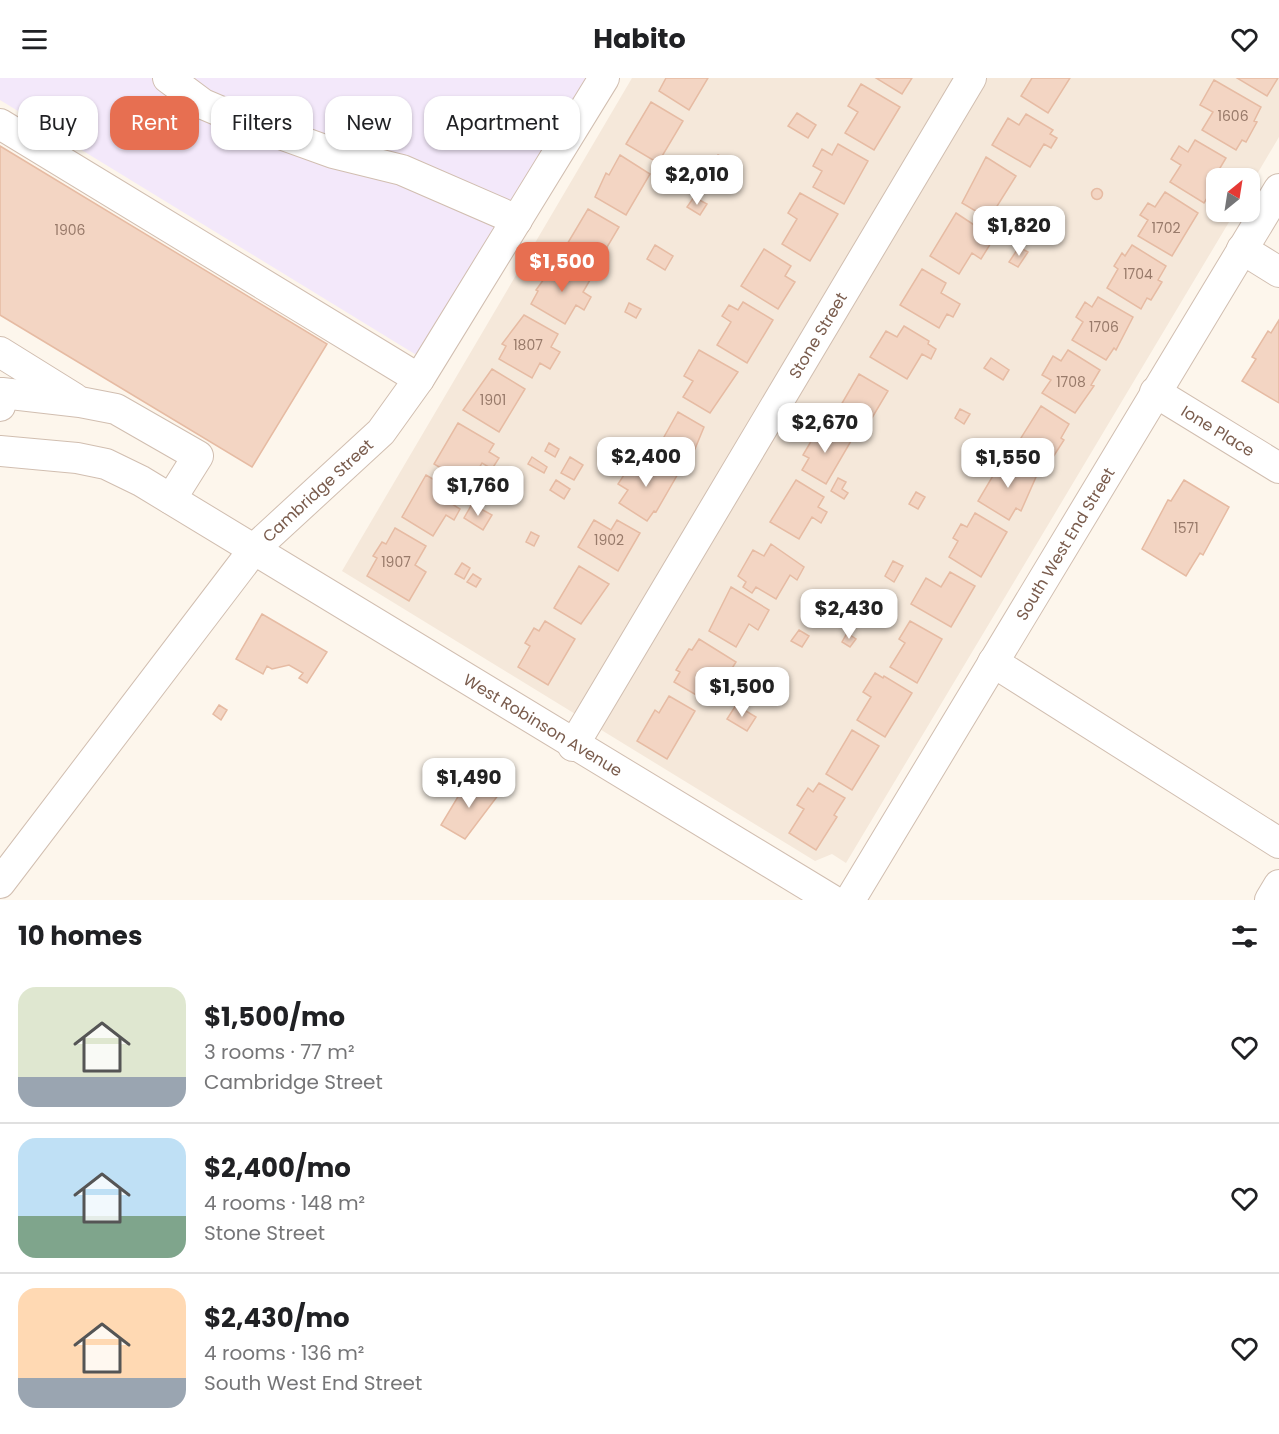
<!DOCTYPE html>
<html lang="en">
<head>
<meta charset="utf-8">
<style>
  body { margin:0; font-family:Poppins,sans-serif; background:#f6f6f6; color:#202124; height:100vh; display:flex; flex-direction:column; font-size:22px; white-space:nowrap }
  * { box-sizing:border-box; margin:0 }
  p { font-size:20px; color:#757577 }
  .icon { flex:none; width:33px; height:33px; fill:none; stroke:currentColor; stroke-width:2; stroke-linecap:round; stroke-linejoin:round }
  .map { position:relative; height:822px; overflow:hidden }
  .panel { display:flex; flex-direction:column; background:#fff; flex:1 }
  .panel>* { flex:none }
  .top-card { position:absolute; left:18px; top:18px; width:600px; height:54px; display:flex; gap:12px }
  .needle { width:39px; rotate:30deg }
  .buttons { position:absolute; left:1206px; top:90px; display:grid; gap:12px }
  .buttons a { display:grid; place-items:center; width:54px; height:54px; border-radius:12px; background:#fff; box-shadow:0 2px 4px #0004; font-size:30px }
  .price { position:absolute; translate:-50% -51px; padding:0 14px; border-radius:12px; background:#fff; color:#222; font-size:20px; line-height:39px; filter:drop-shadow(0 2px 3px #0008) }
  .price::after { content:''; position:absolute; left:50%; top:36px; width:18px; height:14px; margin-left:-9px; background:inherit; clip-path:polygon(0 0,100% 0,50% 100%) }
  .price.selected { background:#e76f51; color:#fff }
  ul { padding:0; list-style:none }
  li { display:flex; align-items:center; gap:18px; height:150px; padding:0 18px }
  li+li { border-top:2px solid #e0e0e0 }
  li span { display:grid; place-items:center; flex:none; width:168px; height:120px; border-radius:18px; color:#555 }
  li>.icon { margin-inline-start:auto }
  span .icon { width:72px; height:72px; fill:#fffc; stroke-width:1 }
  li b { font-size:26px }
  h2 { display:flex; justify-content:space-between; align-items:center; height:72px; padding:0 18px; font-size:26px }
  .pill { padding:0 21px; border-radius:18px; background:#fff; box-shadow:0 2px 4px #0004; font-size:21px; line-height:54px }
  .pill.selected { background:#e76f51; color:#fff }
  header { display:flex; justify-content:space-between; align-items:center; height:78px; padding:0 18px; background:#fff; font-size:27px; font-weight:700 }
  .map>svg:first-child { display:block }
  .residential { fill:#f5e8da }
  .education { fill:#f3e8fa }
  .building { fill:#f3d5c3; stroke:#e6bba3; stroke-width:1.5 }
  .lines { fill:none; stroke-linecap:round; stroke-linejoin:round }
  .minor-casing { stroke:#d1beb0; stroke-width:32 }
  .minor { stroke:#fff; stroke-width:30 }
  .labels { text-anchor:middle; dominant-baseline:central; stroke-width:4.5; stroke-linejoin:round; paint-order:stroke }
  .number-label { font-size:14px; fill:#987a6a }
  .street-label { font-size:16px; fill:#7a5c4d; stroke:#fffaf3 }
</style>
</head>
<body>
<header><svg class="icon" aria-label="menu" viewBox="0 0 24 24"><path d="M4 6h16M4 12h16M4 18h16"/></svg>Habito<svg class="icon" aria-label="heart" viewBox="0 0 24 24"><path d="M12 20l-8-8c-3-5 5-10 8-4 3-6 11-1 8 4z"/></svg></header>
<div class="map">
<svg width="1279" height="822" viewBox="0 0 1279 822">
  <rect width="100%" height="100%" fill="#fdf6ec"/>
  <path class="residential" d="M632 0H1279V59L1250 108V100H1216V134H1235L846 785 832 776 815 783 342 493Z"/>
  <path class="education" d="M0 0H588L418 278 0 22Z"/>
  <path class="building" d="M666 0H708L689 32 659 13Z
    M876 0H912L902 16Z
    M1032 0H1070L1048 35 1021 18Z
    M1237 0H1278L1267 18Z
    M1214 2 1261 29 1254 43 1257 44 1246 64 1242 62 1236 72 1202 52 1213 34 1200 27Z
    M861 6 900 29 874 72 845 55 858 34 848 28Z
    M651 24 683 43 658 85 626 66Z
    M797 35 816 47 808 60 788 48Z
    M1026 36 1053 52 1050 56 1057 60 1051 70 1044 66 1030 89 992 67 1008 40 1019 47Z
    M1195 62 1226 80 1217 95 1221 97 1204 125 1170 104 1181 87 1171 81 1179 68 1188 74Z
    M838 66 868 83 844 126 813 109 822 93 813 88 822 71 832 77Z
    M0 68 327 266 252 389 0 237Z
    M620 77 650 96 626 137 595 119 606 95 609 97Z
    M718 77 733 84 726 98 712 91Z
    M986 79 1016 98 989 141 962 125Z
    M1091.5 116a5.5 5.5 0 1 1 11 0a5.5 5.5 0 1 1-11 0Z
    M1165 114 1198 135 1172 178 1138 158 1148 142 1140 137 1148 125 1155 129Z
    M800 115 838 136 810 183 782 166 797 141 788 135Z
    M694 119 707 126 700 137 687 129Z
    M588 131 619 149 594 191 563 173Z
    M956 135 994 160 981 181 972 175 959 196 930 178Z
    M655 167 673 178 665 192 647 181Z
    M1132 167 1166 188 1158 202 1162 204 1151 222 1147 220 1141 231 1107 210 1118 191 1114 188 1122 175 1125 178Z
    M1019 169 1028 174 1018 189 1009 184Z
    M764 171 791 188 785 198 795 204 778 231 741 208Z
    M557 183 590 202 583 214 591 219 584 232 576 227 565 246 531 226 538 213 536 212Z
    M922 191 946 205 941 215 960 226 953 239 947 236 939 250 900 227Z
    M1098 219 1133 239 1116 272 1114 270 1106 282 1072 262 1083 244 1076 239 1085 224 1092 229Z
    M743 224 773 242 747 285 717 267 731 244 722 238 729 227 738 232Z
    M629 225 641 231 636 240 625 234Z
    M524 237 558 256 551 269 560 274 550 291 540 285 532 300 499 281 506 268 502 266Z
    M1279 242V325L1242 303 1256 281 1252 279 1268 253 1271 255Z
    M904 248 929 263 928 266 936 271 931 281 922 276 907 301 870 279 886 253 897 259Z
    M699 272 738 294 710 335 683 319 693 303 684 298Z
    M1068 272 1100 292 1091 307 1094 308 1075 335 1042 315 1051 302 1042 297 1053 278 1061 283Z
    M991 280 1009 292 1003 302 984 290Z
    M492 291 525 311 499 354 463 332Z
    M859 296 888 313 863 355 834 339Z
    M1041 328 1069 346 1061 360 1064 362 1046 390 1014 371Z
    M960 331 970 336 964 346 955 340Z
    M678 334 704 349 692 378 687 376 680 388 655 375Z
    M458 345 494 366 489 374 499 380 492 391 482 385 469 407 434 386Z
    M820 348 851 363 826 406 802 392 809 380 803 377Z
    M549 365 559 371 555 379 545 373Z
    M532 379 547 389 544 395 528 386Z
    M570 379 583 387 574 402 561 395Z
    M1004 379 1036 399 1021 433 1016 430 1009 442 978 423Z
    M633 383 641 388 644 383 657 391 662 384 679 394 656 434 654 433 647 443 619 425 628 412 618 406Z
    M426 397 458 416 452 426 460 431 454 442 446 437 433 458 402 439Z
    M838 400 846 404 842 411 848 415 844 421 831 413Z
    M556 402 570 411 564 421 550 412Z
    M796 402 824 419 818 429 827 434 821 445 812 439 799 461 770 444Z
    M1184 402 1229 429 1203 477 1200 475 1186 498 1142 471 1168 422 1171 423Z
    M916 414 925 419 918 431 909 426Z
    M472 426 492 437 483 452 464 440Z
    M975 435 1007 454 981 499 949 479 958 463 953 460 961 446 967 449Z
    M594 442 611 452 617 442 640 455 618 493 578 469Z
    M395 450 426 468 415 487 426 494 409 523 367 498 377 480 373 478 382 464 386 466Z
    M531 454 539 458 534 468 526 464Z
    M771 466 804 489 797 502 790 497 776 521 756 509 752 515 743 509 746 504 738 498 753 472 764 478Z
    M893 483 903 488 894 504 885 498Z
    M462 485 470 490 464 501 455 496Z
    M579 488 609 506 581 546 554 530Z
    M950 494 975 508 951 549 911 526 926 500 941 509Z
    M473 496 481 501 476 509 467 504Z
    M731 509 769 532 758 552 749 546 736 569 709 553Z
    M815 531 824 536 818 546 810 541Z
    M262 536 327 574 307 605 299 600 303 595 289 587 272 591 267 588 263 596 236 581Z
    M545 543 575 561 548 607 518 589 530 568 525 565 534 550 539 553Z
    M910 543 942 561 917 605 890 589 905 565 899 561Z
    M799 552 809 558 802 569 791 563Z
    M847 555 856 561 850 569 842 564Z
    M699 561 736 584 723 605 715 600 703 621 674 604 680 594 676 592 689 571 692 572Z
    M875 595 883 600 884 598 912 615 885 659 857 642 871 619 863 614Z
    M669 618 695 633 667 681 637 663 655 632 659 635Z
    M219 627 227 632 221 642 213 636Z
    M736 627 756 639 747 653 727 641Z
    M852 652 879 668 852 712 826 696Z
    M468 702 487 713 489 711 499 716 465 761 441 747Z
    M819 705 845 720 834 737 837 739 816 772 789 755 804 731 797 727 808 710 813 714Z"/>
  <g class="lines">
    <defs>
      <g id="minor">
        <path d="M168 0 203 26 236 40 333 75 402 92 517 142"/>
        <path d="M0 46 419 301"/>
        <path d="M1242 171 1279 194"/>
        <path d="M0 274 74 320"/>
        <path id="s1" d="M1155 314 1279 390"/>
        <path d="M0 328 2 315 80 324 116 331 198 378 171 421"/>
        <path id="s2" d="M0 373 77 380 106 386 141 403 832 822"/>
        <path d="M993 584 1279 765"/>
        <path id="s3" d="M573 668 971 0"/>
        <path id="s4" d="M0 805 255 470 381 354 419 301 604 0"/>
        <path id="s5" d="M850 822 1279 111"/>
        <path d="M1270 822 1279 807"/>
      </g>
    </defs>
    <use href="#minor" class="minor-casing"/>
    <use href="#minor" class="minor"/>
  </g>
  <g class="labels">
    <g class="number-label">
      <text x="1233" y="38">1606</text>
      <text x="1166" y="150">1702</text>
      <text x="70" y="152">1906</text>
      <text x="1138" y="196">1704</text>
      <text x="1104" y="249">1706</text>
      <text x="528" y="267">1807</text>
      <text x="1071" y="304">1708</text>
      <text x="493" y="322">1901</text>
      <text x="1186" y="450">1571</text>
      <text x="609" y="462">1902</text>
      <text x="396" y="484">1907</text>
    </g>
    <g class="street-label">
      <text stroke="none"><textPath href="#s3" startOffset="478">Stone Street</textPath></text>
      <text stroke="none"><textPath href="#s1" startOffset="74">Ione Place</textPath></text>
      <text stroke="none"><textPath href="#s4" startOffset="506">Cambridge Street</textPath></text>
      <text stroke="none"><textPath href="#s5" startOffset="416">South West End Street</textPath></text>
      <text stroke="none"><textPath href="#s2" startOffset="616">West Robinson Avenue</textPath></text>
    </g>
  </g>
</svg>
<div class="buttons">
<a><svg class="needle" viewBox="-14 -14 28 28"><path d="M0-13l5 13h-10z" fill="#e53935"/><path d="M0 13l5-13h-10z" fill="#757577"/></svg></a>
</div>
<b class="price" style="left:697px;top:128px">$2,010</b>
<b class="price" style="left:1019px;top:179px">$1,820</b>
<b class="price selected" style="left:562px;top:215px">$1,500</b>
<b class="price" style="left:825px;top:376px">$2,670</b>
<b class="price" style="left:646px;top:410px">$2,400</b>
<b class="price" style="left:1008px;top:411px">$1,550</b>
<b class="price" style="left:478px;top:439px">$1,760</b>
<b class="price" style="left:849px;top:562px">$2,430</b>
<b class="price" style="left:742px;top:640px">$1,500</b>
<b class="price" style="left:469px;top:731px">$1,490</b>
<div class="top-card">
<a class="pill">Buy</a>
<a class="pill selected">Rent</a>
<a class="pill">Filters</a>
<a class="pill">New</a>
<a class="pill">Apartment</a>
</div>
</div>
<section class="panel">
<h2>10 homes<svg class="icon" aria-label="filters" viewBox="0 0 24 24"><path d="M4 7h16M4 17h16"/><circle cx="9" cy="7" r="2"/><circle cx="15" cy="17" r="2"/></svg></h2>
<ul>
<li><span style="background:linear-gradient(#dfe7d0 75%,#9aa5b1 0)"><svg class="icon" aria-label="home" viewBox="0 0 24 24"><path d="M3 11l9-7 9 7M6 9v11h12V9"/></svg></span><div><b>$1,500/mo</b><p>3 rooms · 77 m²</p><p>Cambridge Street</p></div><svg class="icon" aria-label="heart" viewBox="0 0 24 24"><path d="M12 20l-8-8c-3-5 5-10 8-4 3-6 11-1 8 4z"/></svg></li>
<li><span style="background:linear-gradient(#bfe0f5 65%,#7fa58c 0)"><svg class="icon" aria-label="home" viewBox="0 0 24 24"><path d="M3 11l9-7 9 7M6 9v11h12V9"/></svg></span><div><b>$2,400/mo</b><p>4 rooms · 148 m²</p><p>Stone Street</p></div><svg class="icon" aria-label="heart" viewBox="0 0 24 24"><path d="M12 20l-8-8c-3-5 5-10 8-4 3-6 11-1 8 4z"/></svg></li>
<li><span style="background:linear-gradient(#ffd9b3 75%,#9aa5b1 0)"><svg class="icon" aria-label="home" viewBox="0 0 24 24"><path d="M3 11l9-7 9 7M6 9v11h12V9"/></svg></span><div><b>$2,430/mo</b><p>4 rooms · 136 m²</p><p>South West End Street</p></div><svg class="icon" aria-label="heart" viewBox="0 0 24 24"><path d="M12 20l-8-8c-3-5 5-10 8-4 3-6 11-1 8 4z"/></svg></li>
</ul>
</section>
</body>
</html>
